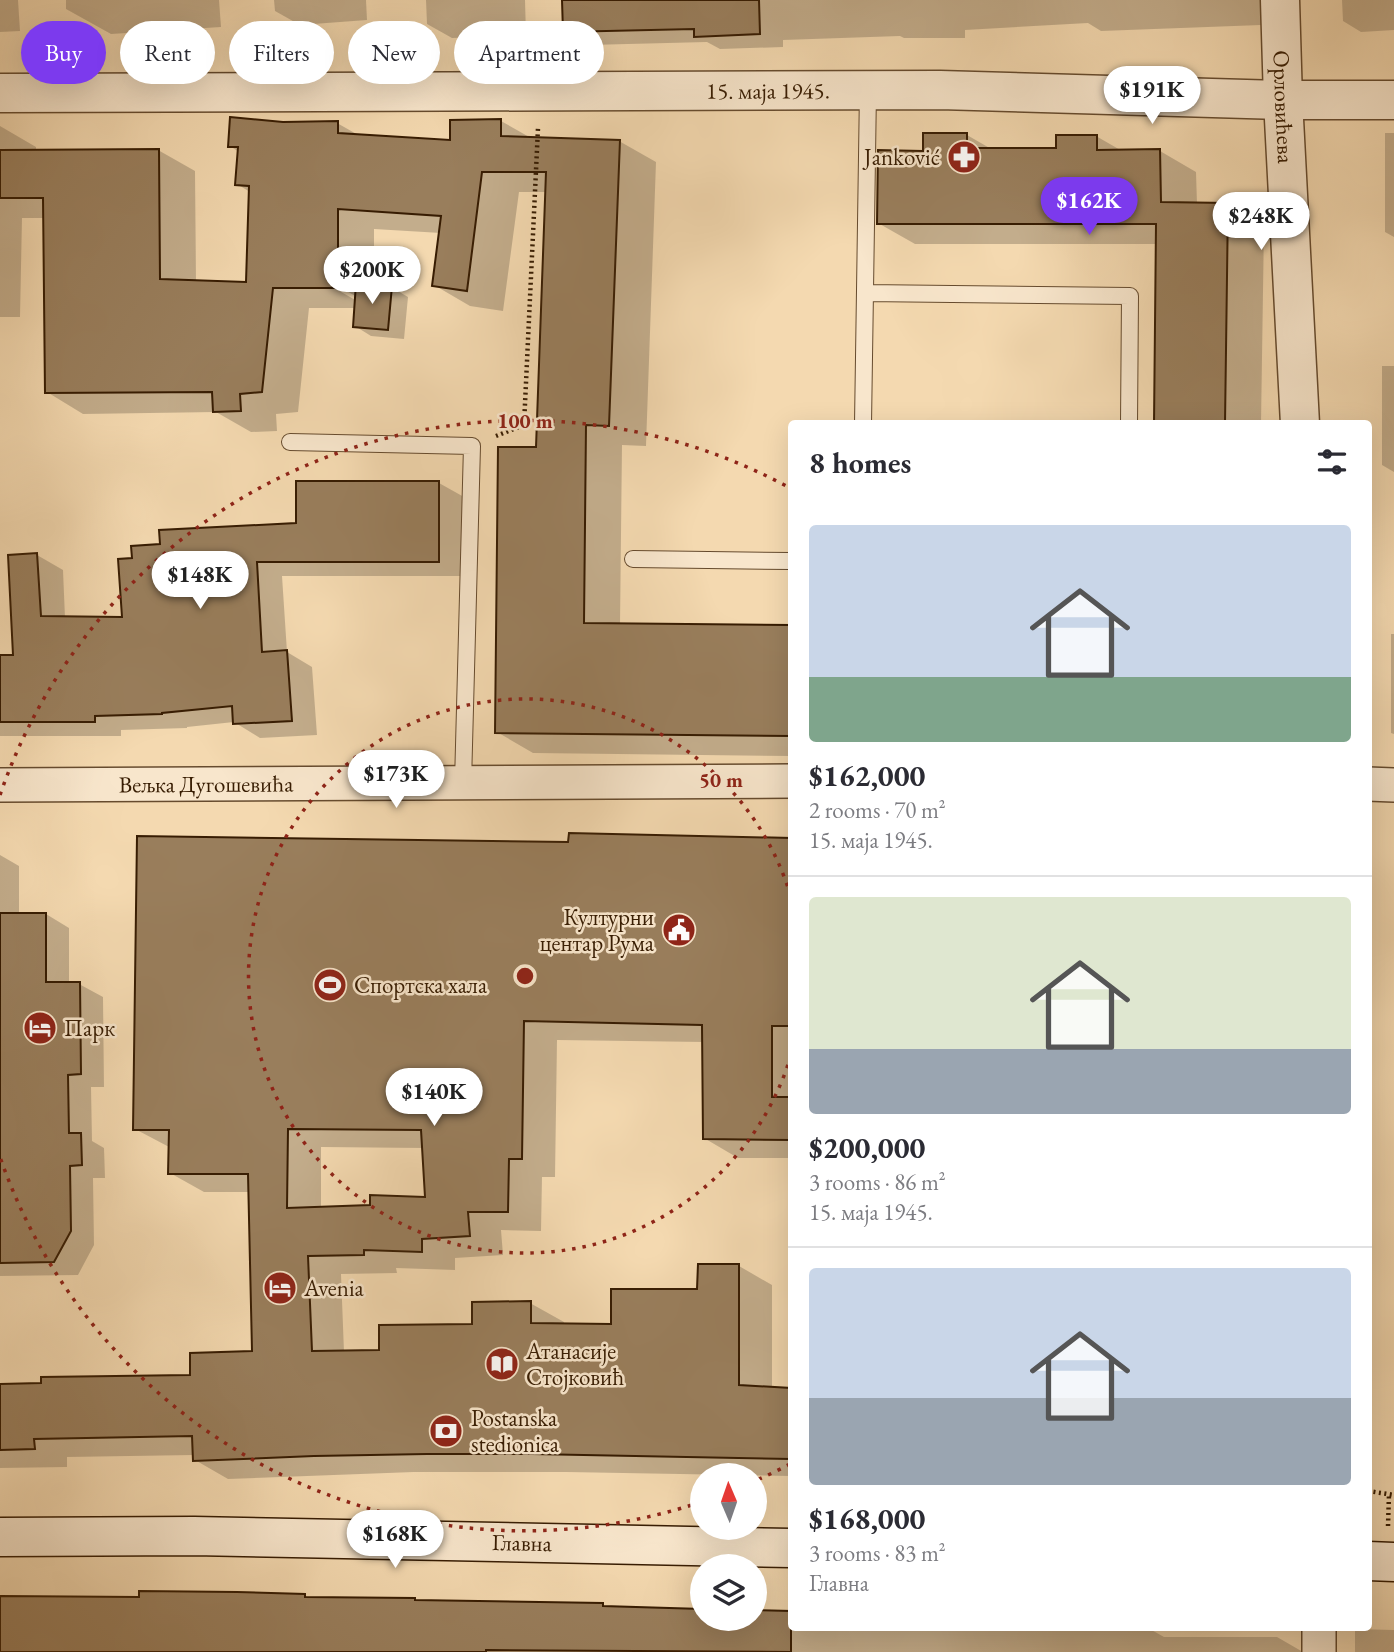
<!DOCTYPE html>
<html lang="en">
<head>
<meta charset="utf-8">
<style>
  body { margin:0; font-family:"EB Garamond",serif; background:#f2f2f3; color:#2b2b33; height:100vh; display:flex; flex-direction:column; font-size:26px; white-space:nowrap }
  * { box-sizing:border-box; margin:0 }
  p { font-size:23px; color:#7c7c81 }
  .icon { flex:none; width:38px; height:38px; fill:none; stroke:currentColor; stroke-width:2; stroke-linecap:round; stroke-linejoin:round }
  .map { position:relative; flex:1; overflow:hidden }
  .panel { position:absolute; left:788px; top:420px; width:584px; height:1211px; display:flex; flex-direction:column; background:#fff; border-radius:7px; box-shadow:0 7px 28px #0002 }
  .panel>* { flex:none }
  .top-card { position:absolute; left:21px; top:21px; width:662px; height:63px; display:flex; gap:14px }
  .needle { width:46px; rotate:358deg }
  .fabs { position:absolute; left:690px; top:1463px; display:grid; gap:14px }
  .fabs a { display:grid; place-items:center; width:77px; height:77px; border-radius:50%; background:#fff; box-shadow:0 7px 28px #0002; font-size:35px }
  .price { position:absolute; translate:-50% -60px; padding:0 16px; border-radius:24px; background:#fff; color:#222; font-size:23px; line-height:46px; filter:drop-shadow(0 2px 4px #0008) }
  .price::after { content:''; position:absolute; left:50%; top:42px; width:21px; height:16px; margin-left:-10px; background:inherit; clip-path:polygon(0 0,100% 0,50% 100%) }
  .price.selected { background:#7c3aed; color:#fff }
  ul { padding:0; list-style:none }
  li { display:grid; align-content:center; gap:14px; height:371px; padding:0 21px }
  li+li { border-top:2px solid #e1e1e2 }
  li span { display:grid; place-items:center; height:217px; border-radius:7px; color:#555 }
  li>.icon { margin-inline-start:auto }
  span .icon { width:126px; height:126px; fill:#fffc; stroke-width:1 }
  li b { font-size:30px }
  h2 { display:flex; justify-content:space-between; align-items:center; height:84px; padding:0 21px; font-size:30px }
  .pill { padding:0 24px; border-radius:32px; background:#fff; box-shadow:0 7px 28px #0002; font-size:24px; line-height:63px }
  .pill.selected { background:#7c3aed; color:#fff }
  .map>svg:first-child { display:block }
  .shadow { fill:#0003; fill-rule:evenodd }
  .building { fill:#997e5c; stroke:#371c02; stroke-width:2; fill-rule:evenodd }
  .lines { fill:none; stroke-linecap:round; stroke-linejoin:round }
  .service-casing { stroke:#664b2e; stroke-width:18 }
  .minor-casing { stroke:#664b2e; stroke-width:36 }
  .tertiary-casing { stroke:#664b2e; stroke-width:41 }
  .secondary-casing { stroke:#371c02; stroke-width:41 }
  .path { stroke:#371c02; stroke-width:4.5; stroke-dasharray:2 3.5; stroke-linecap:butt }
  .service { stroke:#f8e6cc; stroke-width:16 }
  .minor { stroke:#f8e6cc; stroke-width:33 }
  .tertiary { stroke:#f8e6cc; stroke-width:38 }
  .secondary { stroke:#f8e6cc; stroke-width:38 }
  .ring { fill:none; stroke:#8f2418; stroke-width:3.5; stroke-dasharray:3.5 7 }
  .labels { text-anchor:middle; dominant-baseline:central; stroke-width:5; stroke-linejoin:round; paint-order:stroke }
  .street-label { font-size:23px; fill:#371c02; stroke:#f8e6cc }
  .poi-label { font-size:23px; fill:#371c02; stroke:#f8e6cc; text-anchor:start }
  .centre { fill:#8f2418; stroke:#f8e6cc; stroke-width:3.5 }
  .ring-label { font-size:21px; text-anchor:middle; font-weight:bold; fill:#8f2418; stroke:#f8e6cc; stroke-width:5; stroke-linejoin:round; paint-order:stroke }
</style>
</head>
<body>
<div class="map">
<svg width="1394" height="1652" viewBox="0 0 1394 1652">
  <rect width="100%" height="100%" fill="#f4d9b0"/>
  <filter id="stains"><feTurbulence type="fractalNoise" baseFrequency=".00286" numOctaves="4"/><feColorMatrix values="0 0 0 0 .2 0 0 0 0 .09 0 0 0 0 .02 0 0 0 .5 -.17"/></filter>
  <radialGradient id="worn" r=".72"><stop offset=".6" stop-color="#630" stop-opacity="0"/><stop offset="1" stop-color="#630" stop-opacity=".3"/></radialGradient>
  <path class="shadow" d="M0 0H18L20 31 0 32Z
    M66 0H219L221 27 111 34 66 9Z
    M274 0H366L367 20 300 25 275 11Z
    M426 0H525L526 35 452 38 427 24Z
    M564 0H1260L1261 25 1101 31 1088 23 965 30V38H904L900 36 783 40V47L720 49 707 42 589 45 565 31Z
    M1342 0H1394V30L1361 32 1343 21Z
    M501 121 531 138 619 141 656 162 646 446 622 445 620 625 791 627V756L533 753 497 732 538 449 547 192H519L503 311 470 306 434 285 441 233 374 229V286L391 287 408 297 404 339 371 336 355 326 356 308H309L298 412 276 414 277 431 251 432 216 412 83 414 47 392 45 218H22L20 317H0V126L36 147V152L158 150 195 171 196 282 248 284 250 192 237 184 239 152 230 146 282 123H337L360 136 451 142ZM331 282 357 297V301L329 285Z
    M1385 133H1394V237L1385 232Z
    M967 135 993 150H1058L1096 136 1122 151H1160L1196 172 1197 204 1227 205 1264 226 1261 424H1155L1158 244H915L878 223 925 152Z
    M1382 366H1394V472L1382 465Z
    M439 483 464 497 465 576H282L287 652 312 667 317 735 260 738 234 722 187 727V728L121 730V736H0V657H15L37 555 63 570 65 618 123 619 134 560 162 546 297 524Z
    M1391 634H1394V734L1391 733Z
    M791 839V1158H738L704 1138V1042L557 1040 555 1177H542L541 1231 501 1230 503 1255 455 1258V1270L396 1268 397 1273 341 1274 344 1352H381L474 1325 530 1303 564 1322V1325L613 1326 699 1291 739 1266 772 1285V1389L791 1390V1476L566 1472H414L228 1479 195 1460 194 1455 67 1457V1467L0 1468V1386L192 1376 254 1353 250 1192H204L170 1173 171 1148 135 1129 570 843ZM321 1147 424 1148 427 1199 372 1207 321 1209Z
    M0 855 19 866V914H46L69 928V983L79 984 103 997 104 1087H91L92 1141 104 1148 105 1178H93L94 1245 78 1275 0 1276Z
    M304 1595 309 1598 602 1605 609 1608 702 1619H754L791 1613V1628H1148L1164 1637H1277L1303 1652H0V1598L86 1599Z
    M1355 1629 1394 1630V1652H1355Z"/>
  <path class="building" d="M562 0H759L760 34 694 37V29L563 32Z
    M230 117 283 122 338 121V133L450 140V120L501 119V136L620 140 609 426 586 425 584 623 791 625V736L495 733 498 447H536L546 172H482L467 291 432 286 441 216 338 209V288H273L262 392 240 394 241 411 213 412 212 392 45 393 43 198H0V150L159 149 160 279 246 282 249 186 235 185 238 147H228Z
    M923 133H967V148H1056V135H1097V150L1160 149 1161 202 1228 203 1225 424H1154L1156 224H877L878 150 923 151Z
    M356 283 392 286 388 330 353 327Z
    M296 481H439V562H257L262 652 287 650 292 721 233 724 232 706 162 713V714L95 716V722H0V655H13L8 555 37 553 41 616 122 617 118 559 132 558 131 546 160 544 159 530 296 523Z
    M569 833 791 838V1026H772V1097H791V1140L703 1139 702 1025 524 1021 522 1159H509L508 1212H468L470 1236 422 1239V1252L364 1250V1255L308 1256 312 1351 379 1350V1325L472 1324V1302L531 1301V1323L611 1324V1289H697L698 1264H739V1385L791 1388V1459L532 1454H427L314 1456 193 1461 192 1436 34 1439 35 1449 0 1450V1384L41 1383V1377L190 1375V1353L252 1351 248 1174H168L169 1130H133L137 836 568 842ZM288 1129 421 1130 425 1197 370 1195V1205L287 1208Z
    M0 913H46V982H80L81 1074 68 1075 69 1133H81L82 1165 70 1166 71 1231 54 1262 0 1263Z
    M139 1591 237 1592 305 1594V1597L415 1598V1600L603 1603V1606L702 1609V1619H754V1610L791 1611V1652L486 1650V1652H0V1596L139 1597Z"/>
  <g class="lines">
    <defs>
      <path id="service" d="M865 293 1130 296 1129 424
        M863 424 868 90
        M290 442 472 446 463 783
        M633 559 791 561"/>
      <g id="minor">
        <path d="M1368 784 1394 785"/>
        <path id="s1" d="M0 785 791 781"/>
        <path d="M1319 1652V1628"/>
      </g>
      <g id="tertiary">
        <path id="s2" d="M1280 0 1283 100 1300 424"/>
        <path id="s3" d="M0 93 940 90 1283 100H1394"/>
      </g>
      <g id="secondary">
        <path id="s4" d="M0 1537 194 1536 791 1548"/>
        <path d="M1368 1561 1394 1562"/>
      </g>
    </defs>
    <use href="#service" class="service-casing"/>
    <use href="#minor" class="minor-casing"/>
    <use href="#tertiary" class="tertiary-casing"/>
    <use href="#secondary" class="secondary-casing"/>
    <path class="path" d="M496 436 524 425 538 128
      M1368 1491 1394 1495
      M1388 1526 1389 1494"/>
    <use href="#service" class="service"/>
    <use href="#minor" class="minor"/>
    <use href="#tertiary" class="tertiary"/>
    <use href="#secondary" class="secondary"/>
  </g>
  <g class="ring">
    <path d="M791 1055A277 277 0 1 1 791 897"/>
    <path d="M790 1464A555 555 0 0 1 755 1481M701 1502A555 555 0 0 1 0 1157M0 795A555 555 0 0 1 790 488"/>
  </g>
  <defs>
    <symbol id="pharmacy-disc" viewBox="-11 -11 22 22"><circle r="9.5" fill="#8f2418" stroke="#f8e6cc"/><path d="M-2-6h4v4h4v4h-4v4h-4v-4h-4v-4h4Z" fill="#fff"/></symbol>
    <symbol id="civic-disc" viewBox="-11 -11 22 22"><circle r="9.5" fill="#8f2418" stroke="#f8e6cc"/><path d="M-.6-6.5H3V-4.5H.6V-3L4-1V1h2V6H-6V1h2V-1L-.6-3ZM-1.2 2.5V6h2.4V2.5Z" fill="#fff"/></symbol>
    <symbol id="stadium-disc" viewBox="-11 -11 22 22"><circle r="9.5" fill="#8f2418" stroke="#f8e6cc"/><path d="M0-5a6.5 5 0 1 0 0 10a6.5 5 0 1 0 0-10ZM-3.5-1.8h7v3.6h-7Z" fill="#fff"/></symbol>
    <symbol id="hotel-disc" viewBox="-11 -11 22 22"><circle r="9.5" fill="#8f2418" stroke="#f8e6cc"/><path d="M-6-4.5h1.5V1H6V5H4.5V3h-9V5H-6ZM-4 0a1.8 1.8 0 1 1 3.6 0ZM.5 0V-2.5h3Q6-2.5 6 0Z" fill="#fff"/></symbol>
    <symbol id="library-disc" viewBox="-11 -11 22 22"><circle r="9.5" fill="#8f2418" stroke="#f8e6cc"/><path d="M-6-4Q-3-5.5-.7-3.5V5Q-3 3-6 4ZM6-4Q3-5.5 .7-3.5V5Q3 3 6 4Z" fill="#fff"/></symbol>
    <symbol id="bank-disc" viewBox="-11 -11 22 22"><circle r="9.5" fill="#8f2418" stroke="#f8e6cc"/><path d="M-6-4H6V4H-6ZM0-2.3a2.3 2.3 0 1 0 0 4.6a2.3 2.3 0 1 0 0-4.6Z" fill="#fff"/></symbol>
  </defs>
  <g fill-rule="evenodd">
    <use href="#pharmacy-disc" x="945" y="138" width="38" height="38"/>
    <use href="#civic-disc" x="660" y="911" width="38" height="38"/>
    <use href="#stadium-disc" x="311" y="966" width="38" height="38"/>
    <use href="#hotel-disc" x="21" y="1009" width="38" height="38"/>
    <use href="#hotel-disc" x="261" y="1269" width="38" height="38"/>
    <use href="#library-disc" x="483" y="1345" width="38" height="38"/>
    <use href="#bank-disc" x="427" y="1412" width="38" height="38"/>
  </g>
  <g class="labels">
    <g class="street-label">
      <text stroke="none"><textPath href="#s3" startOffset="768">15. маја 1945.</textPath></text>
      <text stroke="none"><textPath href="#s2" startOffset="107">Орловићева</textPath></text>
      <text stroke="none"><textPath href="#s1" startOffset="206">Вељка Дугошевића</textPath></text>
      <text stroke="none"><textPath href="#s4" startOffset="522">Главна</textPath></text>
    </g>
    <g class="poi-label">
      <text x="940" y="157" text-anchor="end">Janković</text>
      <text x="654" y="917" text-anchor="end">Културни<tspan x="654" dy="26">центар Рума</tspan></text>
      <text x="354" y="985">Спортска хала</text>
      <text x="64" y="1028">Парк</text>
      <text x="304" y="1288">Avenia</text>
      <text x="526" y="1351">Атанасије<tspan x="526" dy="26">Стојковић</tspan></text>
      <text x="471" y="1418">Postanska<tspan x="471" dy="26">stedionica</tspan></text>
    </g>
  </g>
  <circle cx="525" cy="976" r="10" class="centre"/>
  <g class="ring-label">
    <text x="525" y="428">100 m</text>
    <text x="721" y="787">50 m</text>
  </g>
  <rect width="100%" height="100%" filter="url(#stains)"/>
  <rect width="100%" height="100%" fill="url(#worn)"/>
</svg>
<div class="fabs">
<a><svg class="needle" viewBox="-14 -14 28 28"><path d="M0-13l5 13h-10z" fill="#e53935"/><path d="M0 13l5-13h-10z" fill="#7c7c81"/></svg></a>
<a><svg class="icon" aria-label="layers" viewBox="0 0 24 24"><path d="M12 4l9 5-9 5-9-5zM3 14l9 5 9-5"/></svg></a>
</div>
<b class="price" style="left:1152px;top:126px">$191K</b>
<b class="price selected" style="left:1089px;top:237px">$162K</b>
<b class="price" style="left:1261px;top:252px">$248K</b>
<b class="price" style="left:372px;top:306px">$200K</b>
<b class="price" style="left:200px;top:611px">$148K</b>
<b class="price" style="left:396px;top:810px">$173K</b>
<b class="price" style="left:434px;top:1128px">$140K</b>
<b class="price" style="left:395px;top:1570px">$168K</b>
<div class="top-card">
<a class="pill selected">Buy</a>
<a class="pill">Rent</a>
<a class="pill">Filters</a>
<a class="pill">New</a>
<a class="pill">Apartment</a>
</div>
<section class="panel">
<h2>8 homes<svg class="icon" aria-label="filters" viewBox="0 0 24 24"><path d="M4 7h16M4 17h16"/><circle cx="9" cy="7" r="2"/><circle cx="15" cy="17" r="2"/></svg></h2>
<ul>
<li><span style="background:linear-gradient(#c9d6e8 70%,#7fa58c 0)"><svg class="icon" aria-label="home" viewBox="0 0 24 24"><path d="M3 11l9-7 9 7M6 9v11h12V9"/></svg></span><div><b>$162,000</b><p>2 rooms · 70 m²</p><p>15. маја 1945.</p></div></li>
<li><span style="background:linear-gradient(#dfe7d0 70%,#9aa5b1 0)"><svg class="icon" aria-label="home" viewBox="0 0 24 24"><path d="M3 11l9-7 9 7M6 9v11h12V9"/></svg></span><div><b>$200,000</b><p>3 rooms · 86 m²</p><p>15. маја 1945.</p></div></li>
<li><span style="background:linear-gradient(#c9d6e8 60%,#9aa5b1 0)"><svg class="icon" aria-label="home" viewBox="0 0 24 24"><path d="M3 11l9-7 9 7M6 9v11h12V9"/></svg></span><div><b>$168,000</b><p>3 rooms · 83 m²</p><p>Главна</p></div></li>
</ul>
</section>
</div>
</body>
</html>
